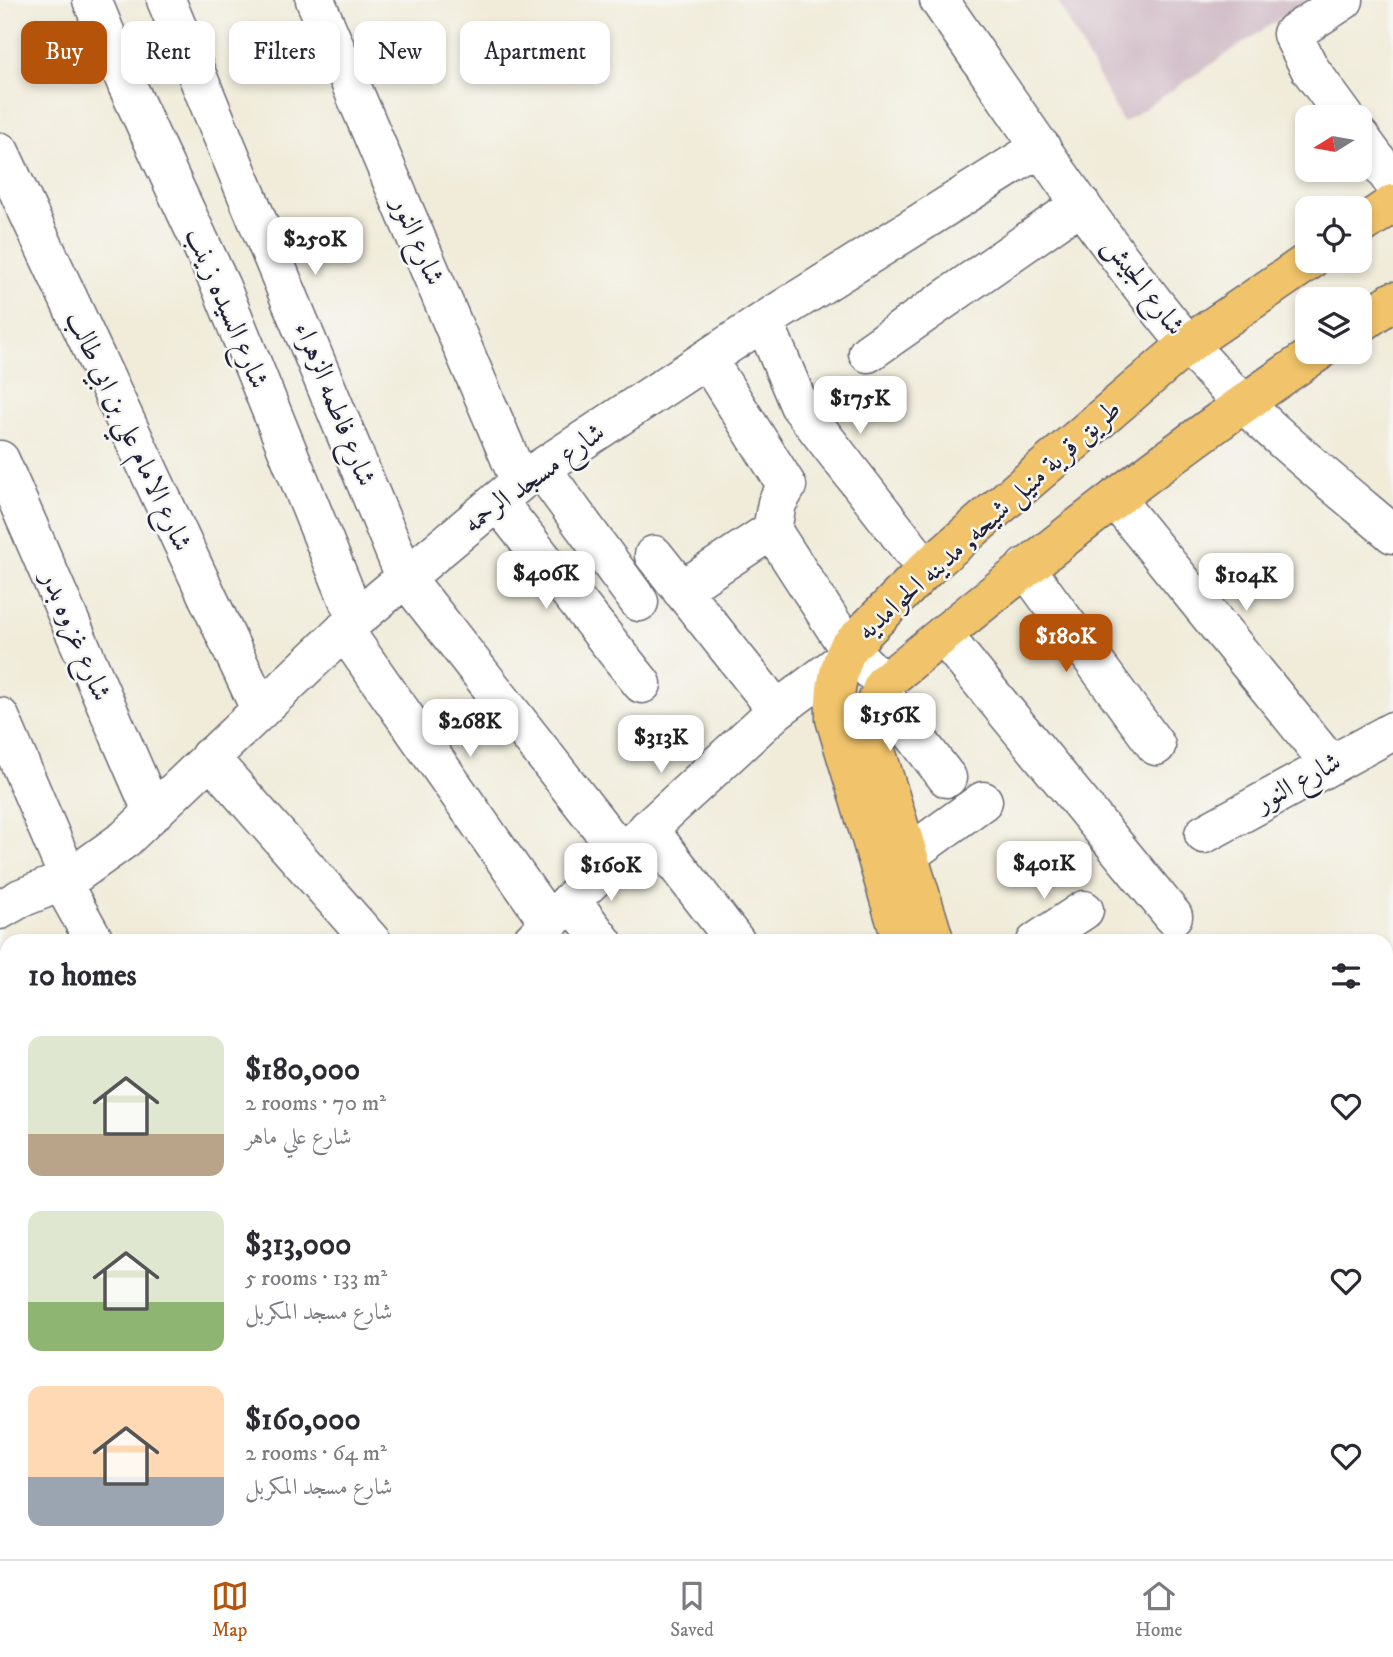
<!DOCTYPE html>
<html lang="en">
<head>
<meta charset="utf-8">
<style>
  body { margin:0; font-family:"IM FELL DW Pica",Amiri,serif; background:#f7f7f7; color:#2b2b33; height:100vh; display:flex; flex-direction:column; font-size:26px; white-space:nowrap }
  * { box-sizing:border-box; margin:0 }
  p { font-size:23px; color:#7c7c81 }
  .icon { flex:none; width:38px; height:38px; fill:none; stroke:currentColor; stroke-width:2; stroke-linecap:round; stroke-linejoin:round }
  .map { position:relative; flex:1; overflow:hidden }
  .drawer { position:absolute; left:0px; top:934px; width:1393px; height:625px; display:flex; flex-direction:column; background:#fff; border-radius:21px 21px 0 0; box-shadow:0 4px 10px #0003 }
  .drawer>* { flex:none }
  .top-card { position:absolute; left:21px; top:21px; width:700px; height:63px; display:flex; gap:14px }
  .needle { width:46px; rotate:259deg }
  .buttons { position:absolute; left:1295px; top:105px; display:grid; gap:14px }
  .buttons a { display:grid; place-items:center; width:77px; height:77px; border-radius:14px; background:#fff; box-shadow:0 4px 10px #0003; font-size:35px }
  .price { position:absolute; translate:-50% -60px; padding:0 16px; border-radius:14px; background:#fff; color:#222; font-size:23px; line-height:46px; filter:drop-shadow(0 2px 4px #0008) }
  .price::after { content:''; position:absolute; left:50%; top:42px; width:21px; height:16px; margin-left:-10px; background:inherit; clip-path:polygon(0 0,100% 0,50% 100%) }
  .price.on { background:#b45309; color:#fff }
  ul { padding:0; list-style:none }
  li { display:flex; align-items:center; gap:21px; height:175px; padding:0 28px }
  li span { display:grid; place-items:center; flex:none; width:196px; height:140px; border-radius:14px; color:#555 }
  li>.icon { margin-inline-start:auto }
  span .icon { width:84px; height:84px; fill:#fffc; stroke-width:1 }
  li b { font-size:30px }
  h2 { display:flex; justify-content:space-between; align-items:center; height:84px; padding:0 28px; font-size:30px }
  .tag { padding:0 24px; border-radius:14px; background:#fff; box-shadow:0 4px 10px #0003; font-size:24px; line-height:63px }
  .tag.on { background:#b45309; color:#fff }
  .tab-bar { display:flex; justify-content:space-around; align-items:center; height:98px; border-top:2px solid #e1e1e2; background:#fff; font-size:19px; color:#7c7c81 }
  .tab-bar a { display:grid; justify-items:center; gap:4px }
  .tab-bar .on { color:#b45309 }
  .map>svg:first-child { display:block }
  .industrial { fill:#d2bdc8 }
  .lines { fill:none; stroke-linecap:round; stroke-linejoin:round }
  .minor-casing { stroke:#6a6973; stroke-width:41 }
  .major-casing { stroke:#6a6973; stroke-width:41 }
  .minor { stroke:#fff; stroke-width:38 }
  .major { stroke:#f1c36a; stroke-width:38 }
  .labels { text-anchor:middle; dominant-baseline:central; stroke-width:5; stroke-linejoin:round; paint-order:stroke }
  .street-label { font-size:28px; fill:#22223b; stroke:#f6f6f2 }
</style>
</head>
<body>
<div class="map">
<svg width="1393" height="1559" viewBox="0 0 1393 1559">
  <rect width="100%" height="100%" fill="#f6f6f2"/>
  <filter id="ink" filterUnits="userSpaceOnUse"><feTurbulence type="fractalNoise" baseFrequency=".0143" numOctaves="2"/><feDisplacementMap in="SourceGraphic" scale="14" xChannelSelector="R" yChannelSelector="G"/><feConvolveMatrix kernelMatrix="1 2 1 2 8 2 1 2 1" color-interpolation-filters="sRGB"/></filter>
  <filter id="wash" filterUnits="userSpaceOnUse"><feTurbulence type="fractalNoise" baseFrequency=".00686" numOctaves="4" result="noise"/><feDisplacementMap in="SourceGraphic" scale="28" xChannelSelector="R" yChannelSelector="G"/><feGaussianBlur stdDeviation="1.57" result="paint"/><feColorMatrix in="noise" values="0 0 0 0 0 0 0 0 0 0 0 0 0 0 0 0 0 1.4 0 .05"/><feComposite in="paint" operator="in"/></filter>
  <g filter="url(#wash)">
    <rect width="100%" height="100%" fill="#f1ecda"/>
    <path class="industrial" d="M1057 0H1308L1123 123Z"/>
  </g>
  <g filter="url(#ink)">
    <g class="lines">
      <defs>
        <path id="minor" d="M92 0 127 85 221 287 356 619
          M166 0 405 577 621 853
          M315 0 520 482
          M939 0C1019 115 1097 236 1187 343 1247 414 1322 474 1393 534
          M1344 0 1292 34 1310 69 1345 117
          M1360 137 1393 182
          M0 152 260 709
          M764 321 799 405 926 569
          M868 353 1081 204
          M0 460 153 813
          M541 468 639 602
          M1115 499 1331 765
          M497 501 642 684
          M772 530 848 648 884 683
          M654 555 777 710
          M1025 567 1156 746
          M681 590 772 530 777 503 787 486 707 359
          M344 630 548 921
          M943 635 1173 916
          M881 692 947 778
          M0 717 69 879
          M209 757 372 942
          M648 828 736 942
          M1204 834 1393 731
          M908 855 983 801
          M61 881 95 942
          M571 900 603 942
          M0 910 21 898 69 879 125 839 356 619 520 482 764 321 1041 147
          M531 942 571 900 777 710 841 662
          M1036 942 1084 910
          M0 1025 7 1034
          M1386 1056 1393 1052
          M0 1257 7 1265
          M415 1552 418 1559
          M534 1552 537 1559
          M656 1552V1559
          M826 1552 827 1559
          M1018 1552 1027 1559
          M95 1559 113 1552
          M144 1559 148 1552
          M741 1559V1552
          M944 1559 951 1552
          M1065 1559 1079 1552
          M1378 1559 1393 1551"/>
        <path id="major" d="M1360 226 1393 204
          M1360 324 1393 301
          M902 942 835 719C834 694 837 670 848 648L926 569 1188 344 1309 261
          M935 942 874 744V709L884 683C1025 567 1167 454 1318 352
          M1090 1552 1092 1559
          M1135 1552 1137 1559"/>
      </defs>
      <use href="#minor" class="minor-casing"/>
      <use href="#major" class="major-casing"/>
      <use href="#minor" class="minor"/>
      <use href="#major" class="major"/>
    </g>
  </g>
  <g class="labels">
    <g class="street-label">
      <text transform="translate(418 241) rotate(67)">شارع النور</text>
      <text transform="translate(1144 286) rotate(53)">شارع الجيش</text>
      <text transform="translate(227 308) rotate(67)">شارع السيده زينب</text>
      <text transform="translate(335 404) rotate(68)">شارع فاطمه الزهراء</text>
      <text transform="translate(129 431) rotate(65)">شارع الامام علي بن ابي طالب</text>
      <text transform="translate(534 478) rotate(-36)">شارع مسجد الرحمه</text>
      <text transform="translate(989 520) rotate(-42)">طريق قرية منيل شيحه, مدينه الحوامديه</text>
      <text transform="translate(76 636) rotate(67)">شارع غزوه بدر</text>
      <text transform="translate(1298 782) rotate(-29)">شارع النور</text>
    </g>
  </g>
</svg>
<div class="buttons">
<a><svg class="needle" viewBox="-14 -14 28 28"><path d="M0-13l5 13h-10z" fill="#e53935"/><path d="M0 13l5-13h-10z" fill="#7c7c81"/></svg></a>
<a><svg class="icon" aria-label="locate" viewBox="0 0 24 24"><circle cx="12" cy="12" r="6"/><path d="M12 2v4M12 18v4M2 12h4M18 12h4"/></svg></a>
<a><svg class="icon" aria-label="layers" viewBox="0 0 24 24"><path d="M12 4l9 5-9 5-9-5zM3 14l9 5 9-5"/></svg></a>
</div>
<b class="price" style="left:315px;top:277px">$250K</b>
<b class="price" style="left:860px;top:436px">$175K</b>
<b class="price" style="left:546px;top:611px">$406K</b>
<b class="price" style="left:1246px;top:613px">$104K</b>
<b class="price on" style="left:1066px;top:674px">$180K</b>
<b class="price" style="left:890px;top:753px">$156K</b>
<b class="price" style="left:470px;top:759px">$268K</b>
<b class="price" style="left:661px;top:775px">$313K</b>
<b class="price" style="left:1044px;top:901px">$401K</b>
<b class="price" style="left:611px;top:903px">$160K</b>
<div class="top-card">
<a class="tag on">Buy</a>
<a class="tag">Rent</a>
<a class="tag">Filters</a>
<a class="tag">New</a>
<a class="tag">Apartment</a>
</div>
<section class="drawer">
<h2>10 homes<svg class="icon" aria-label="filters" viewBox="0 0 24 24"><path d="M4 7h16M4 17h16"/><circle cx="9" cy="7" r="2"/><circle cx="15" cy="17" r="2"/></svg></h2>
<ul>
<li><span style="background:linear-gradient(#dfe7d0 70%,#b9a48a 0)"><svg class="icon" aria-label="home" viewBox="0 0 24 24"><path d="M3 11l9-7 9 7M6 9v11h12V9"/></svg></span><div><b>$180,000</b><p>2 rooms · 70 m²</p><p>شارع علي ماهر</p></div><svg class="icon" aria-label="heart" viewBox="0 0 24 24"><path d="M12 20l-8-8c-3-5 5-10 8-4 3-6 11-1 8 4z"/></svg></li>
<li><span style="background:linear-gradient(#dfe7d0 65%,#8fb573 0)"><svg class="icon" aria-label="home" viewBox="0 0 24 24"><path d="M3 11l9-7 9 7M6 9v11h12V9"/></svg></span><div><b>$313,000</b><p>5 rooms · 133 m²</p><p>شارع مسجد المكربل</p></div><svg class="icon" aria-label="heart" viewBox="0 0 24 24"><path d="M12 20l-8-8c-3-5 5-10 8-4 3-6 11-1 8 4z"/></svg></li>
<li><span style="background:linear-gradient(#ffd9b3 65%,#9aa5b1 0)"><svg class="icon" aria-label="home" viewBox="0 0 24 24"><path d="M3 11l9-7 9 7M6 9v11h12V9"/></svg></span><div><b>$160,000</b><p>2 rooms · 64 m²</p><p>شارع مسجد المكربل</p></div><svg class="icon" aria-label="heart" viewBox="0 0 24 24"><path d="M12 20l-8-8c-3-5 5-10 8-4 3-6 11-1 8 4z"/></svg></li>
</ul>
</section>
</div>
<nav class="tab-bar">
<a class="on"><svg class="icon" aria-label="map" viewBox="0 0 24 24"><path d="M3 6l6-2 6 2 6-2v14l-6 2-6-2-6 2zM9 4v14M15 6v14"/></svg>Map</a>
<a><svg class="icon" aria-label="saved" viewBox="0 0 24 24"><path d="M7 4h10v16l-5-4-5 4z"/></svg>Saved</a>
<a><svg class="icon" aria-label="home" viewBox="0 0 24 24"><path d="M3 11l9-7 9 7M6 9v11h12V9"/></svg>Home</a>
</nav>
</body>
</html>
